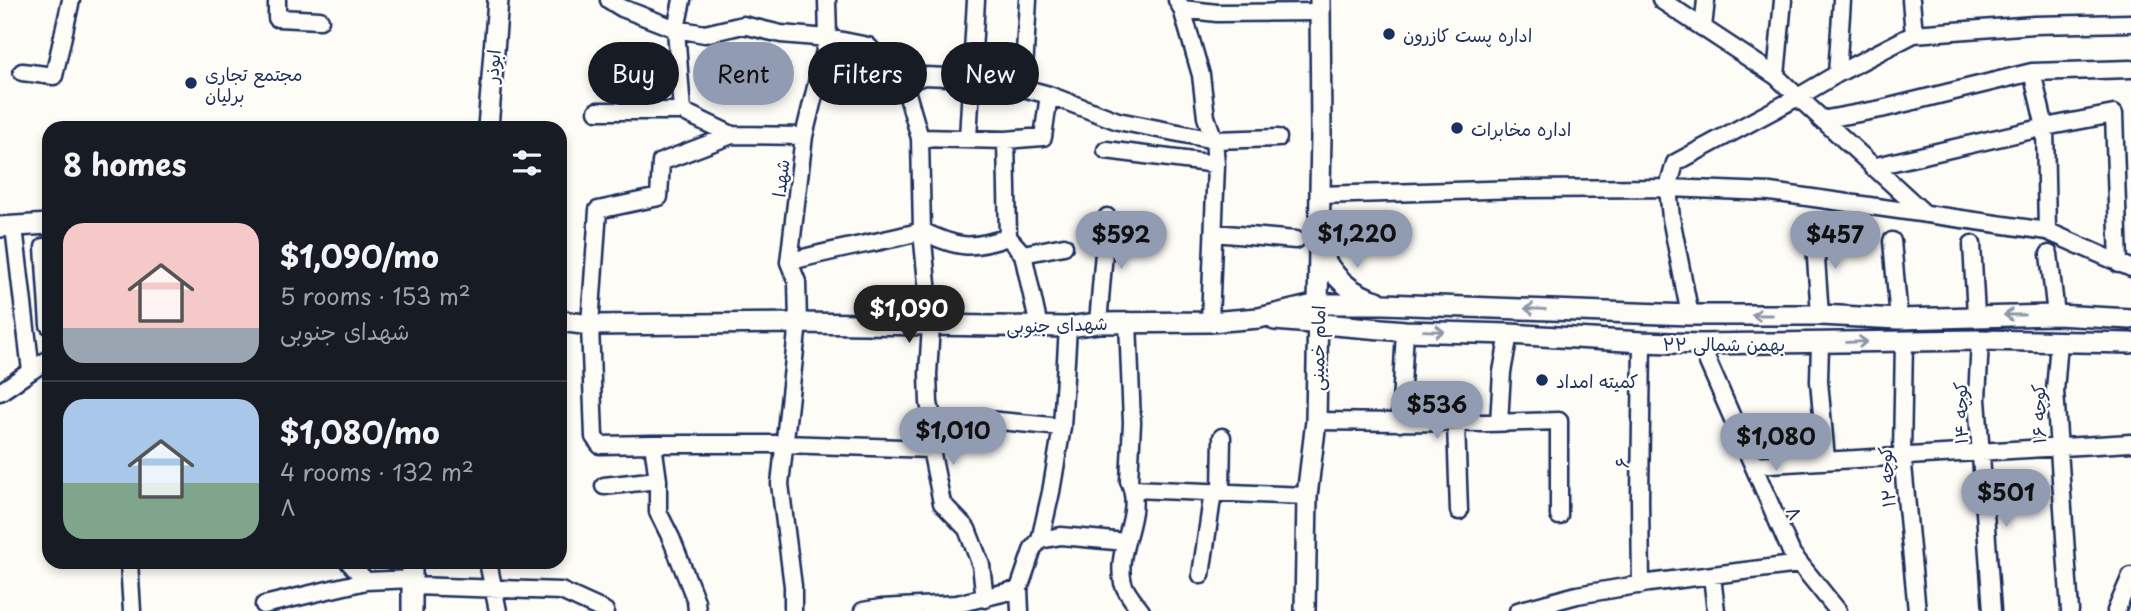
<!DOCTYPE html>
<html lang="en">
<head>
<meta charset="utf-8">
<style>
  body { margin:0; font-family:"Playpen Sans","Playpen Sans Arabic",sans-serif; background:#242831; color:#f1f3f6; height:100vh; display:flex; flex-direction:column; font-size:26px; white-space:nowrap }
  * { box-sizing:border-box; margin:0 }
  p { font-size:23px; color:#9ea1a6 }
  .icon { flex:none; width:38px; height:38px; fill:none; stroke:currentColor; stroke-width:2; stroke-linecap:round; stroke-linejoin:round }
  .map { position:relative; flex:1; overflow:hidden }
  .side { position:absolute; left:42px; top:121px; width:525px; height:448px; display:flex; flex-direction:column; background:#171b24; border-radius:21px; box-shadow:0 4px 10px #0003 }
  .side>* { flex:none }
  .hud { position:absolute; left:588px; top:42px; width:665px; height:63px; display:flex; gap:14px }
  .price { position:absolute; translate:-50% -60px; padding:0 16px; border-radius:24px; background:#919bb2; color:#111; font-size:23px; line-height:46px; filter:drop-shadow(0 2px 4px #0008) }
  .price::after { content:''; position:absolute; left:50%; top:42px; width:21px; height:16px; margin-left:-10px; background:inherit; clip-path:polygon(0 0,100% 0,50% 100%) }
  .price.active { background:#222; color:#fff }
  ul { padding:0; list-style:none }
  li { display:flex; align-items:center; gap:21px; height:175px; padding:0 21px }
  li+li { border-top:2px solid #363941 }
  li span { display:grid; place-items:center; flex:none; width:196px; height:140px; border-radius:21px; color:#555 }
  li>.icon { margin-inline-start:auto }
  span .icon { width:84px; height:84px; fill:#fffc; stroke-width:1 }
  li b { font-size:30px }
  h2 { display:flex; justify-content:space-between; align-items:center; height:84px; padding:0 21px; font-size:30px }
  .pill { padding:0 24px; border-radius:32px; background:#171b24; box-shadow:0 4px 10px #0003; font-size:24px; line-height:63px }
  .pill.active { background:#919bb2; color:#111 }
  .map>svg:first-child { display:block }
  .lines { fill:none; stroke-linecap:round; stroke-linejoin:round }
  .minor-casing { stroke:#1b2f5e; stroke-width:21 }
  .major-casing { stroke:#1b2f5e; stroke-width:24 }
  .minor { stroke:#fdfcf7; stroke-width:16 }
  .major { stroke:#fdfcf7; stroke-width:19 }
  .oneway { stroke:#8c96aa }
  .poi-dot { fill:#1b2f5e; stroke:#fdfcf7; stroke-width:2.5 }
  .labels { text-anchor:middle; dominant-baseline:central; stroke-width:5; stroke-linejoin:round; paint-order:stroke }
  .poi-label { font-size:18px; fill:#1b2f5e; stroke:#fdfcf7; text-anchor:start }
  .street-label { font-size:18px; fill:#1b2f5e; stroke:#fdfcf7 }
</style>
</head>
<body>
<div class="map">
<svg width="2131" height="611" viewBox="0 0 2131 611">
  <rect width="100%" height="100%" fill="#fdfcf7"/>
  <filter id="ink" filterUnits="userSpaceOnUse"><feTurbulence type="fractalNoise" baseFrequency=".0143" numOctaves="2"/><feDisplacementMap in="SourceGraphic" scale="14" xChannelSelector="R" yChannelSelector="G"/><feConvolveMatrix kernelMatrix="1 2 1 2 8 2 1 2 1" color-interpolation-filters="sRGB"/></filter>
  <g filter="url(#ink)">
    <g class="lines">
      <defs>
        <path id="minor" d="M277 0V18L320 20
          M609 0 622 8 676 29 705 34 743 25 781 34 828 38 868 46 904 83 920 138 1006 140 1043 137 1049 95 1118 121 1214 140 1278 138
          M682 0 676 29 682 111
          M1028 0 1023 88 1049 95
          M1177 0 1182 9 1201 75 1206 117 1214 140 1216 164 1210 322
          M1661 0 1776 76 1798 97 1675 163 1668 188 1671 218 1690 315
          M1911 0 1914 34
          M1182 9 1217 13 1319 12
          M1703 28 1706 0
          M22 72 54 76 71 0
          M2032 72 2045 127 2047 231
          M1837 74 1842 0
          M1776 76 1783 0
          M904 83 924 76 971 78 1023 88
          M597 111H682L732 135
          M1821 120 1881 109 2032 72 2131 69
          M920 138 922 231 931 325 928 374 929 403 935 430 931 449 942 503 967 529 981 565 985 599
          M968 138 976 0
          M1006 140 1008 237
          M1106 150 1216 164
          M1872 167 2045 127 2114 114 2119 264
          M1319 195 1520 189 1668 188 1770 192 2047 231 2131 268
          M1925 214 1798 97 1837 74 1914 34 2034 25 2131 23
          M1814 230 1820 315
          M1214 233 1296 240
          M1892 241 1899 319
          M1972 244 1976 315
          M44 247 49 325
          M1023 254 1064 246
          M2049 254 2056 315
          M789 262C833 249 878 243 922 231 957 248 971 250 1008 237L1023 254 1039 327
          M1128 321 1132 423 1129 481C1145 514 1114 549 1123 583 1126 593 1135 603 1141 611
          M1098 323 1107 217
          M1980 340 1977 399 1992 611
          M1904 341 1902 455 1917 611
          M2059 342 2055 391 2070 611
          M1820 343 1819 381 1826 459
          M1700 344 1792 554 1838 611
          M31 371 49 359
          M0 392 31 371 14 227
          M1316 421 1487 423 1559 421V516
          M1400 423 1405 331
          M1456 423 1459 511
          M1499 423 1502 372 1509 334
          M935 430 978 432V419L1062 427
          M653 444H784L931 449
          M1753 465 2131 443
          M604 486 658 480
          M1133 489 1307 496
          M1221 491 1222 437
          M1040 540 1061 536 1126 542
          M129 562 132 611
          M349 562 366 581
          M488 562 498 611
          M1201 575 1213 492
          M1712 576 1716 611
          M1641 585 1640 499 1642 342
          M413 586 561 591 605 611
          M1019 589 1020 611
          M264 605 366 581 413 579
          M697 611 696 601 671 538 658 512V480L653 444 600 445 594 437 590 325 598 210 659 197 661 162 732 135 804 136
          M793 611V586L780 484 798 323 797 282 789 262 804 136 828 38 827 0
          M863 611 881 608 957 604 1019 589 1033 548 1040 540 1051 492 1062 427 1068 327
          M1518 611 1577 595 1649 583 1800 564
          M2116 611 2131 576"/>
        <path id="major" d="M488 128 498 0
          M0 227 49 224
          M1320 252C1333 276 1349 293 1377 301
          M1275 320 1405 331 1509 334 1642 342 1700 344 1980 340 2131 343
          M560 321 590 325 798 323 1068 327 1098 323 1210 322 1259 318 1318 304H1384L1690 315H1820L1899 319 2056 315 2131 319
          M412 562V611
          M1305 611 1307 496 1316 421 1321 134 1320 0"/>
      </defs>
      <use href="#minor" class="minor-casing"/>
      <use href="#major" class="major-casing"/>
      <use href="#minor" class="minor"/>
      <use href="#major" class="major"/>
    </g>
    <defs><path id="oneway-shaft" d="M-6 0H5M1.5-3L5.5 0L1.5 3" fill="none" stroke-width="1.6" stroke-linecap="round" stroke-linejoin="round" transform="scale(1.75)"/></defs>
    <g class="oneway">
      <use href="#oneway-shaft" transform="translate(1535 309) rotate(-178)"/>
      <use href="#oneway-shaft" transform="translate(1762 315) rotate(180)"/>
      <use href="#oneway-shaft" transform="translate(2014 315) rotate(180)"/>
      <use href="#oneway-shaft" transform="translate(1434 331) rotate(2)"/>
      <use href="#oneway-shaft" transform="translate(1857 342) rotate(-2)"/>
    </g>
  </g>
  <g class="poi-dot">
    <circle cx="1389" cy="34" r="7"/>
    <circle cx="191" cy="83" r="7"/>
    <circle cx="1457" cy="128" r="7"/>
    <circle cx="1542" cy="380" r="7"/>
  </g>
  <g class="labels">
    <g class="poi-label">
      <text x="1403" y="34">اداره پست کازرون</text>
      <text x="205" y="73">مجتمع تجاری<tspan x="205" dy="21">برلیان</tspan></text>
      <text x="1471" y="128">اداره مخابرات</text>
      <text x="1556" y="380">کمیته امداد</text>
    </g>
    <g class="street-label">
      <text transform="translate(492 66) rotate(-85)">ابوذر</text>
      <text transform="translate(780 178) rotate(-83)">شهدا</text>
      <text transform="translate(1057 324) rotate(-2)">شهدای جنوبی</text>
      <text x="1724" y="343">۲۲ بهمن شمالی</text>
      <text transform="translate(1317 348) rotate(-89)">امام خمینی</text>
      <text transform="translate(1960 413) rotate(-91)">کوچه ۱۴</text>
      <text transform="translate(2038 414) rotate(-91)">کوچه ۱۶</text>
      <text transform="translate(1621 463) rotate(-89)">۶</text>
      <text transform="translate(1886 477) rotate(-94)">کوچه ۱۲</text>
      <text transform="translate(1795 513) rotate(66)">۸</text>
    </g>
  </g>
</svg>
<b class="price" style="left:1357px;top:270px">$1,220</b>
<b class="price" style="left:1121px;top:271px">$592</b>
<b class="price" style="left:1835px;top:271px">$457</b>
<b class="price active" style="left:909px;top:345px">$1,090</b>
<b class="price" style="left:1437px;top:441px">$536</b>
<b class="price" style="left:953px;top:467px">$1,010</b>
<b class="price" style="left:1776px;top:473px">$1,080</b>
<b class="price" style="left:2006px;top:529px">$501</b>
<div class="hud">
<a class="pill">Buy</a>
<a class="pill active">Rent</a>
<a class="pill">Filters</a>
<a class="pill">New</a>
</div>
<section class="side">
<h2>8 homes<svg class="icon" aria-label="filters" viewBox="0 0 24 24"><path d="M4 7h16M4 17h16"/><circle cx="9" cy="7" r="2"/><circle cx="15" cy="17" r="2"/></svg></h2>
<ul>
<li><span style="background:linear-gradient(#f6c9c9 75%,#9aa5b1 0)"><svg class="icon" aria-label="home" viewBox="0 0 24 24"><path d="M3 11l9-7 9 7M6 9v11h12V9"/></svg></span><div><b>$1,090/mo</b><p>5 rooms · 153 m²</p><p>شهدای جنوبی</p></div></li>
<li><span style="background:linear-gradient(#a9c7e8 60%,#7fa58c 0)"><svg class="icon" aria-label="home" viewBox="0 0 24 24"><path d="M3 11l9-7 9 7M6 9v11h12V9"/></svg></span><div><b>$1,080/mo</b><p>4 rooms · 132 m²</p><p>۸</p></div></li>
</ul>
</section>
</div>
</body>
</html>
